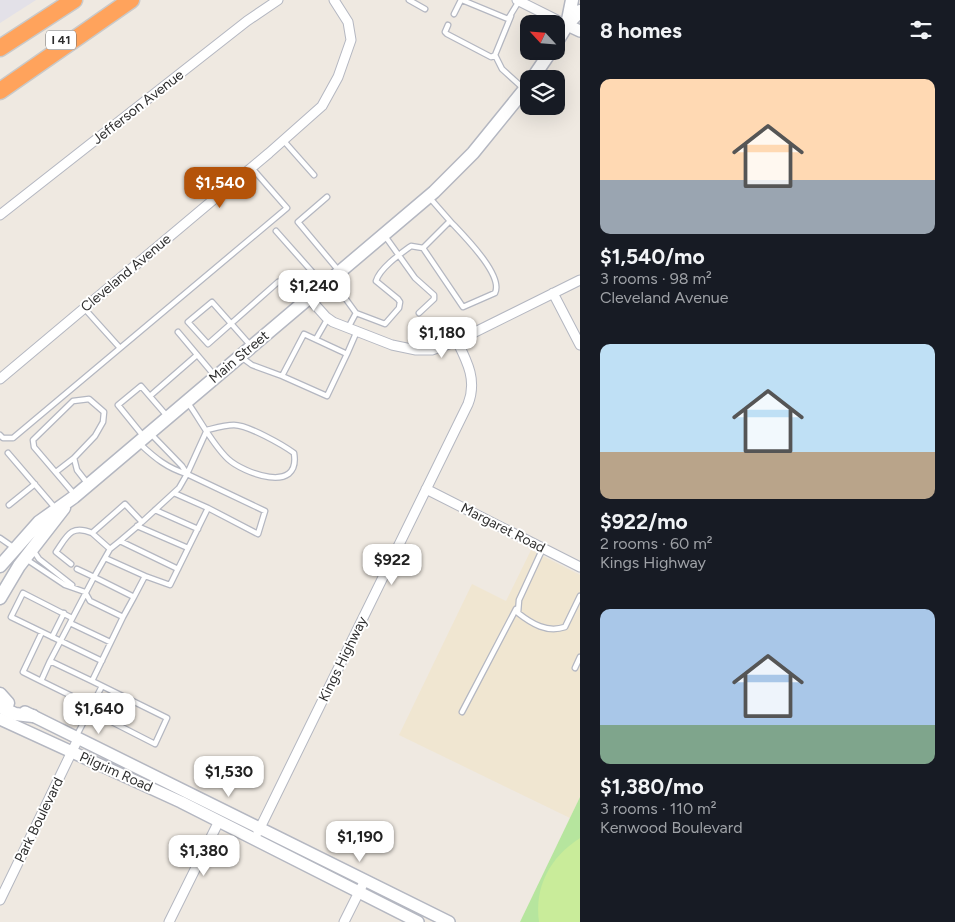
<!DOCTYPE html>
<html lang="en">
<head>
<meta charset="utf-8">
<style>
  body { margin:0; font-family:Figtree,sans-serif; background:#20242c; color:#f1f3f6; height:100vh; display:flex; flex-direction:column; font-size:19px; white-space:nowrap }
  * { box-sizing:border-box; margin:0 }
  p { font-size:16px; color:#9ea1a6 }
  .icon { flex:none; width:28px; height:28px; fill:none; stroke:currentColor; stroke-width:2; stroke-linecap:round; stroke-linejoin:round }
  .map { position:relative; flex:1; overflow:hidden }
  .panel { display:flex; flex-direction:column; background:#171b24; width:375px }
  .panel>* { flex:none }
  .needle { width:32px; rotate:296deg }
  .buttons { position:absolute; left:520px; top:15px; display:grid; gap:10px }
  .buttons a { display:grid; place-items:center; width:45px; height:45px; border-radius:10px; background:#171b24; box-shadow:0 5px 20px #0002; font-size:25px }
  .price { position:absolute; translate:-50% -42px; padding:0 11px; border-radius:10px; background:#fff; color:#222; font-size:16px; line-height:32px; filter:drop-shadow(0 1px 2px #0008) }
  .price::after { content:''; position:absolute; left:50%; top:30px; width:15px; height:11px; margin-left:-8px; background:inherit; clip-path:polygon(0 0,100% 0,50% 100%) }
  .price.on { background:#b45309; color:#fff }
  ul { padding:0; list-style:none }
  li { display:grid; align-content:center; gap:10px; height:265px; padding:0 20px }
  li span { display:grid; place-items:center; height:155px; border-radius:10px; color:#555 }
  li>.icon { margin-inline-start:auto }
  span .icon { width:90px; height:90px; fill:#fffc; stroke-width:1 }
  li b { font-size:21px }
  h2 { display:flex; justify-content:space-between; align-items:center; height:60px; padding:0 20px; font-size:21px }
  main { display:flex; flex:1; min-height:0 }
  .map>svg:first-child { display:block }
  .industrial { fill:#e3e1e8 }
  .education { fill:#f0e6d1 }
  .green { fill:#b6e59e }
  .pitch { fill:#c9ec9a }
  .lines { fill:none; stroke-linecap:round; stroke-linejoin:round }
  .service-casing { stroke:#b4b7c1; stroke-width:7 }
  .minor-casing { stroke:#b4b7c1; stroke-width:11 }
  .tertiary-casing { stroke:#b4b7c1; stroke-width:14 }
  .secondary-casing { stroke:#b4b7c1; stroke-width:15 }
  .motorway-casing { stroke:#c9c9c9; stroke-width:19 }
  .service { stroke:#fff; stroke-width:4.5 }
  .minor { stroke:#fff; stroke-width:9 }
  .tertiary { stroke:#fff; stroke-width:11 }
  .secondary { stroke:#fff; stroke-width:12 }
  .motorway { stroke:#ffa35c; stroke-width:16 }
  .labels { text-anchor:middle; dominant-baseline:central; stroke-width:4; stroke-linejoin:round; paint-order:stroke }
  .shield { fill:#fff; stroke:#6d6d6d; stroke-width:1 }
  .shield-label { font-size:12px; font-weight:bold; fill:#2e2e2e }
  .street-label { font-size:14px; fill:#2e2e2e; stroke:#fff }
</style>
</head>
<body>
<main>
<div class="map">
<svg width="580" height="922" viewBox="0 0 580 922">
  <rect width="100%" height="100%" fill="#efe9e1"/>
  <path class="industrial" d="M0 0H36L0 23Z"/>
  <path class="education" d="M531 550 580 575V797L570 818 399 735 472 584 506 601Z"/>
  <path class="green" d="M580 797V922H520Z"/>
  <path class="pitch" d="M580 838V922H539C534 887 550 857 580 838Z"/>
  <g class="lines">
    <defs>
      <path id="service" d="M409 0 425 9
        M462 0 508 19 519 1
        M454 14 461 0
        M448 25 445 32 447 34 491 57 495 55 511 16
        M495 55 502 69 523 88
        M283 140 314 175
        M327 197 298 222 339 271
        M276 231 323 284
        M385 236 415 278 434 295V299L419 313
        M423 248 450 221 429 197
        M332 280 356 313
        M84 308 120 348
        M348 328 356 313 385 324 399 308 400 302 398 299 376 281C380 268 400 254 411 246L423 248 463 307 495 293C504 275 462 234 450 221
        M178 332 215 376
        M316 339 328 318
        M251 346 212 302 188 322 208 344 278 282
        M241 357 252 365 282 376 304 334 347 354 357 331
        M282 376 327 396 347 354
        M150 396 197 355
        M151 434 182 466 187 474
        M0 435 3 438H13L287 208 251 167
        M144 437 118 405 141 386 167 416
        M140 444C155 458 167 468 187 474
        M8 453 56 509
        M56 472 74 458
        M187 474 207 430C215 428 225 425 234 425 248 425 283 445 294 453 301 495 243 473 228 459 212 444 201 421 188 403
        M174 493 208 508
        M75 495 34 447 33 440 73 401 89 399 104 412 103 422 95 436 74 458 77 470 88 484
        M9 505 35 484
        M155 510 198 529
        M137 526 188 548
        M0 538 13 547
        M120 541 140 524
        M543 548 519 600 518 613C532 624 547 633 565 627L580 596
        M110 549 120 541 178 569
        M33 550 39 559 72 585
        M105 558 145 576
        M26 559 65 585 85 592 90 601 123 617 92 681 167 718 155 744 108 720 121 695
        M71 564 56 552C67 536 71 524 92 533
        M123 617 134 597
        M72 618 23 593 11 617 102 661
        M70 623 110 642
        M52 637 64 613
        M50 661 94 577 134 597 145 576 170 585 208 508 258 534 265 511 187 474 179 488 142 522 125 504 92 533 110 549 94 577 77 569
        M575 668 580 657
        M41 681 23 672 42 632
        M92 706 41 681 50 661 92 681
        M462 712 516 609
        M76 737 102 686"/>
      <path id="minor" d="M517 0 567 25
        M0 215 247 21 278 0
        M553 293 580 345
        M309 298 326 317 333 322 392 345 416 350H432L457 341 580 280
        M0 379 269 153 322 106 338 77 351 40 348 22 334 0
        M426 489 580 567
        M258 832 468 404C477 381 468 363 457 341
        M0 900 78 739
        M169 922 219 821
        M344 922 365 880"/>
      <path id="tertiary" d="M567 25 580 31
        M25 712 449 922
        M0 719 181 802 418 922"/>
      <path id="secondary" d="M567 25 572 0
        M556 43 567 25 580 11
        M532 79 551 51
        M0 566 39 522 74 497 434 192 473 153 529 84
        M0 598 19 566 64 508
        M0 694 8 703
        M0 707 15 714 33 716"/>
      <path id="motorway" d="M0 48 74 0
        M0 91 131 0"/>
    </defs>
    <use href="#service" class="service-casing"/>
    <use href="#minor" class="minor-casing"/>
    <use href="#tertiary" class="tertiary-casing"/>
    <use href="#secondary" class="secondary-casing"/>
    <use href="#motorway" class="motorway-casing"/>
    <use href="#service" class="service"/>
    <use href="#minor" class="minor"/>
    <use href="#tertiary" class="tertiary"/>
    <use href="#secondary" class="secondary"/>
    <use href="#motorway" class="motorway"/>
  </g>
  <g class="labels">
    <rect class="shield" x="46" y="30.5" width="30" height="19" rx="4"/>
    <g class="shield-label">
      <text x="61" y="40">I 41</text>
    </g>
    <g class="street-label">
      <text transform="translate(138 107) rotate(-38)">Jefferson Avenue</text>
      <text transform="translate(126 273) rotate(-40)">Cleveland Avenue</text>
      <text transform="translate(239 357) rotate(-40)">Main Street</text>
      <text transform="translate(503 528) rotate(27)">Margaret Road</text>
      <text transform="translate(343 659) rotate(-64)">Kings Highway</text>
      <text transform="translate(116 772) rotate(24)">Pilgrim Road</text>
      <text transform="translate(39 820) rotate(-64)">Park Boulevard</text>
    </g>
  </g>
</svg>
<div class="buttons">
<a><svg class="needle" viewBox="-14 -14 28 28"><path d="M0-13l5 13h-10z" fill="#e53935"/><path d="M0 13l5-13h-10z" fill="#9ea1a6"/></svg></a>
<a><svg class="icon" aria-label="layers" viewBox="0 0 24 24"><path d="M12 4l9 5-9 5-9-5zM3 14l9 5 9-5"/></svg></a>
</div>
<b class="price on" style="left:220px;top:209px">$1,540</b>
<b class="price" style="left:314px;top:312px">$1,240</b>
<b class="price" style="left:442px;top:359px">$1,180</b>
<b class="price" style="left:392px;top:586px">$922</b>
<b class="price" style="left:99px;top:735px">$1,640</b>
<b class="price" style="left:229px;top:798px">$1,530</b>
<b class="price" style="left:360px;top:863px">$1,190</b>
<b class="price" style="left:204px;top:877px">$1,380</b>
</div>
<section class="panel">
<h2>8 homes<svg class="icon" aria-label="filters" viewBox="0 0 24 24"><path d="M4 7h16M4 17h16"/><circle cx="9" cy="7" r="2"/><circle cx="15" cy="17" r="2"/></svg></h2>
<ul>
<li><span style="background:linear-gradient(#ffd9b3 65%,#9aa5b1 0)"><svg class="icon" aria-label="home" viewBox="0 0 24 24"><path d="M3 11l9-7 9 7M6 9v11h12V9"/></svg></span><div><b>$1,540/mo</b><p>3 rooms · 98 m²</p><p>Cleveland Avenue</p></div></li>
<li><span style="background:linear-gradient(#bfe0f5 70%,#b9a48a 0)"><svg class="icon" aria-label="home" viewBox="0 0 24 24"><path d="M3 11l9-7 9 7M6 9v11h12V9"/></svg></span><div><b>$922/mo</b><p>2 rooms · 60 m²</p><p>Kings Highway</p></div></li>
<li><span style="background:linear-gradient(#a9c7e8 75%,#7fa58c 0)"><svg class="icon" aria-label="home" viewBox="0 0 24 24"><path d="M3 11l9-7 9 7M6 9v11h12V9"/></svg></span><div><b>$1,380/mo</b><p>3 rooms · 110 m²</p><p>Kenwood Boulevard</p></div></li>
</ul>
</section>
</main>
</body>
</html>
